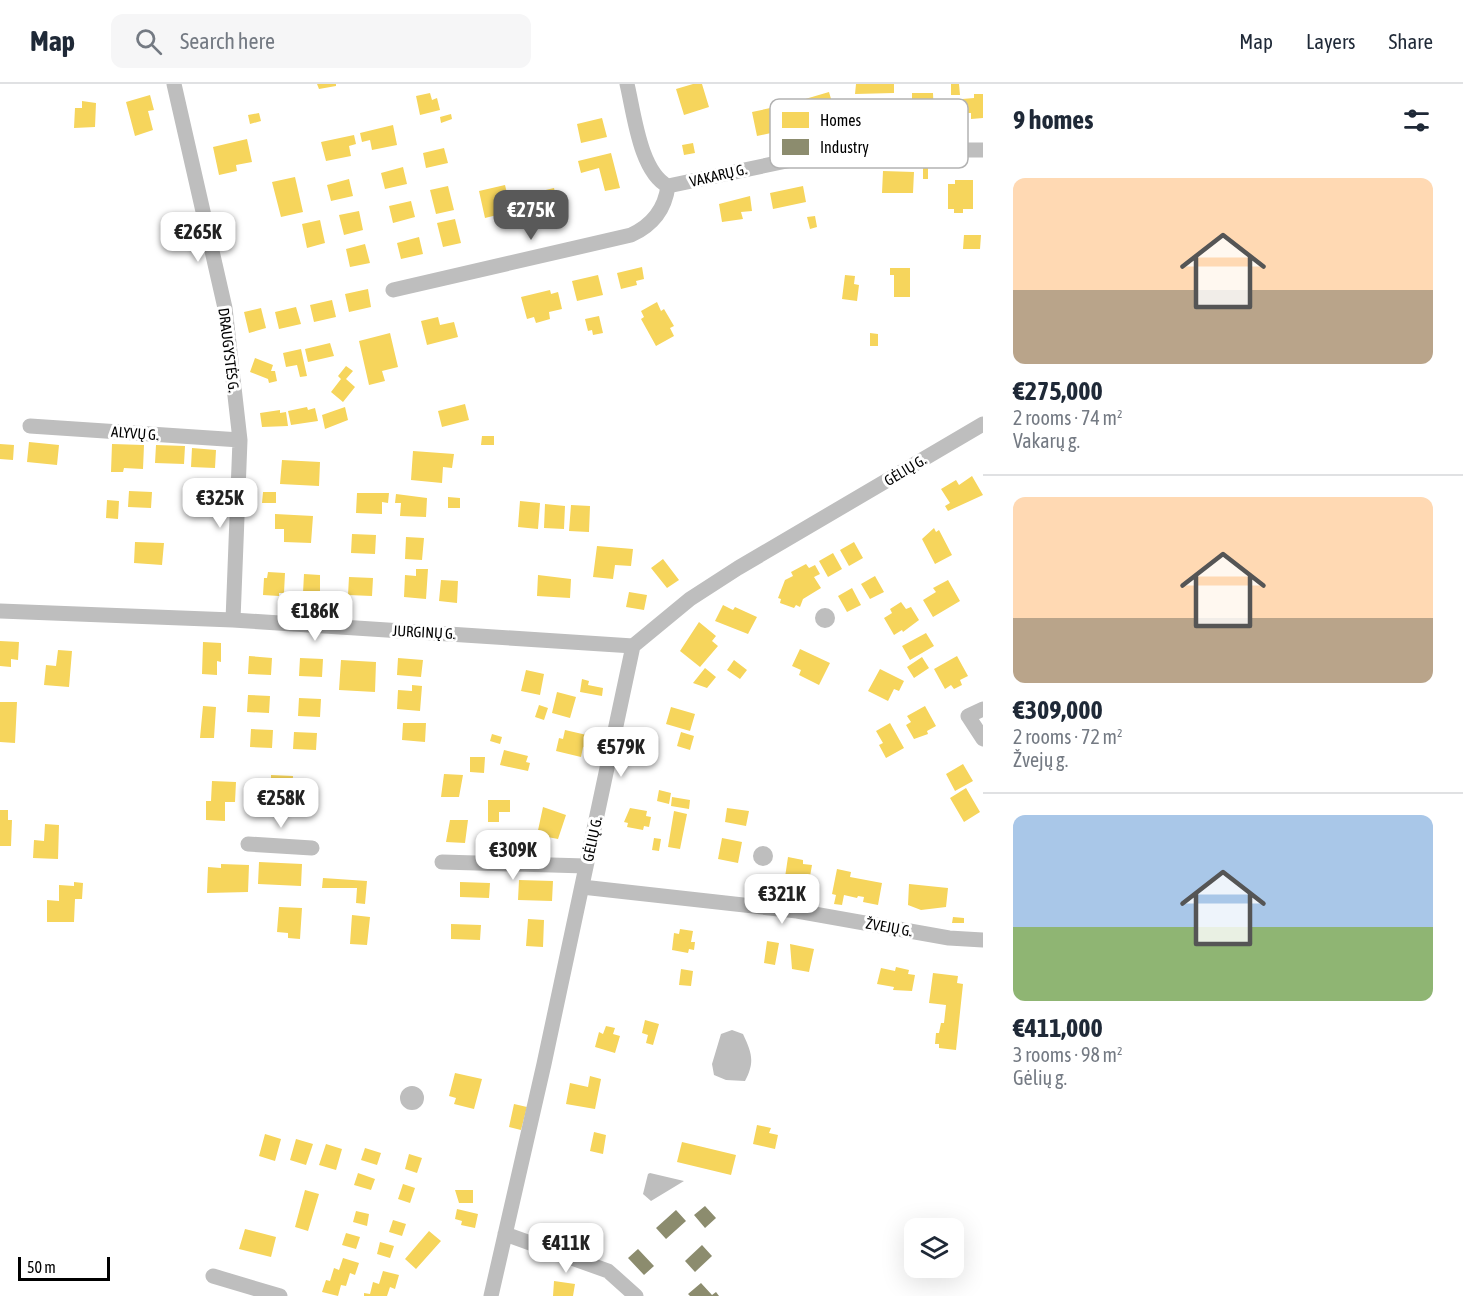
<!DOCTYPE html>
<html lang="en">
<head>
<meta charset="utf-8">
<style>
  body { margin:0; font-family:"Asap Condensed",sans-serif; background:#f6f6f7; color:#1f2937; height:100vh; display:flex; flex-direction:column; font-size:22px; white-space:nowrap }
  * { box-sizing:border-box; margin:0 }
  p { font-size:20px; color:#747a83 }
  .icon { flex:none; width:33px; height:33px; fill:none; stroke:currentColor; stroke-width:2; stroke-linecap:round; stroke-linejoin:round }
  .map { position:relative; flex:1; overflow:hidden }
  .details { display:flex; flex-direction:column; background:#fff; width:480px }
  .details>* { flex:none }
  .controls { position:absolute; left:904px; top:1134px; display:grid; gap:12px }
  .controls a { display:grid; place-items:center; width:60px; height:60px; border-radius:12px; background:#fff; box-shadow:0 6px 24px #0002; font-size:30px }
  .scale { position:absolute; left:18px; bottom:15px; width:92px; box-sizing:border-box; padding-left:6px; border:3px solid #000; border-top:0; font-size:16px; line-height:21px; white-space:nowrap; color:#000; -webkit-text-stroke:4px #fff; paint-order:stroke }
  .price { position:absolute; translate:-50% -51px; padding:0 14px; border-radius:12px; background:#fff; color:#222; font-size:20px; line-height:39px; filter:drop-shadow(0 2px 3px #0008) }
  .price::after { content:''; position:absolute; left:50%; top:36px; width:18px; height:14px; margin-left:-9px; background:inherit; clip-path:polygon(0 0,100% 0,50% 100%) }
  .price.selected { background:#595959; color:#fff }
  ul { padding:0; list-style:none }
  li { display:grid; align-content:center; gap:12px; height:318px; padding:0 30px }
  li+li { border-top:2px solid #e0e1e3 }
  li span { display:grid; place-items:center; height:186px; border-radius:12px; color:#555 }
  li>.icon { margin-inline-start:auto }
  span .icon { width:108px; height:108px; fill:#fffc; stroke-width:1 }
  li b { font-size:26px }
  h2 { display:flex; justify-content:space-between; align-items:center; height:72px; padding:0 30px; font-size:26px }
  header { display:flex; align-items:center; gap:36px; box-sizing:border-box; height:84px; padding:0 30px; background:#fff; border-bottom:2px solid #e0e1e3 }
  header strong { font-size:28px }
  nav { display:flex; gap:33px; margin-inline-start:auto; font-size:21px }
  .search { width:420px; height:54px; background:#f6f6f7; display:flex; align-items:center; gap:15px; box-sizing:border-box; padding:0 21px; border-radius:12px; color:#747a83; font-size:22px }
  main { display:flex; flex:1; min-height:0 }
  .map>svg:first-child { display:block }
  .water { fill:#bebebe }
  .homes { fill:#f6d55c }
  .industry { fill:#8c8c6e }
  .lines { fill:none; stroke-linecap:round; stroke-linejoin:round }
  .street { stroke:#bebebe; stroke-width:15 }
  .labels { text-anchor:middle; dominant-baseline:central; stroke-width:6; stroke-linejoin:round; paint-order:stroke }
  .street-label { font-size:15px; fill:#000; stroke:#fff }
  .key { fill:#fff; stroke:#b2b2b2; stroke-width:1.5 }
  .key-label { font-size:16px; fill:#000 }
</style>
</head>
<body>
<header>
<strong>Map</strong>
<div class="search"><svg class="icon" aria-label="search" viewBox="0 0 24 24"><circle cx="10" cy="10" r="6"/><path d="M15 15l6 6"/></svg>Search here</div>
<nav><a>Map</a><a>Layers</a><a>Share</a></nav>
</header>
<main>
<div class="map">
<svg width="983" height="1212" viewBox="0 0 983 1212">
  <rect width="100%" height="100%" fill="#fff"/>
  <path class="water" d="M815 534a10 10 0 1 1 20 0a10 10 0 1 1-20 0Z
    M753 772a10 10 0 1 1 20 0a10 10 0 1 1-20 0Z
    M732 946 743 950C752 969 755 978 745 997L726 996 714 991 712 980 721 950Z
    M400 1014a12 12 0 1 1 24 0a12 12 0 1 1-24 0Z
    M648 1090 650 1089 684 1097 651 1117 643 1110Z"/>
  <path class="homes" d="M317 0H336V2L319 5Z
    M693 0H702L709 23 684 31 676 5Z
    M856 0H894V9L855 10Z
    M951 0H959L960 11H951Z
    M829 8 834 25 820 29 822 35 803 41 795 18Z
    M430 9 432 16 437 14 440 26 420 31 416 12Z
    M912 9H933L934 34 905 38 904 16H912Z
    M974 10H983V34L971 35V29H962V15L974 14Z
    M150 11 154 26 148 27 153 46 135 52 126 18Z
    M82 17 96 19 95 43 74 44 75 24H82Z
    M775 23 780 47 757 52 752 28Z
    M259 29 261 37 250 40 248 31Z
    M451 30 452 35 441 39 440 33Z
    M602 34 607 53 581 59 577 40Z
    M393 41 397 61 372 66 370 56 362 58 360 49Z
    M354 51 356 60 349 62 351 72 326 77 321 58Z
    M247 55 252 78 236 81 237 87 219 91 213 63Z
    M693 59 695 69 684 71 682 61Z
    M444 64 448 79 426 84 423 69Z
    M611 69 620 104 605 107 599 84 581 89 578 77Z
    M403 83 407 100 385 105 381 89Z
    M923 84H928V95H923Z
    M883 87 914 88 913 109H882Z
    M295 93 303 128 281 133 272 98Z
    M349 95 353 112 331 117 327 101Z
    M955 96H973V125H963V129H954V125H948V100H955Z
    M505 101 514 138 500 141 497 131 485 134 479 107Z
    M448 102 454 126 436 130 430 106Z
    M803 102 806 118 773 125 770 109Z
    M554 104 561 131 536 137 529 110Z
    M750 112 752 127 741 128 743 135 722 138 719 120Z
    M411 117 415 133 393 139 389 122Z
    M359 127 363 146 344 151 339 131Z
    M815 132 817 143 810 145 807 133Z
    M455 135 461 159 443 163 437 139Z
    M320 136 325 159 307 164 302 140Z
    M964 151H981L980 165H963Z
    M419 153 423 170 401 175 397 159Z
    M365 160 370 179 350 183 346 165Z
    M642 183 644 195 636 197 637 201 621 205 617 189Z
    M890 184H910V213H894V191H890Z
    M598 191 603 211 577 217 572 197Z
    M845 191 855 192 854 200 859 201 857 217 842 215Z
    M368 205 371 223 349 228 345 210Z
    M550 206 551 210 558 208 562 225 549 228 550 235 536 239 534 233 527 235 521 213Z
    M332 216 336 233 314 238 310 221Z
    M657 218 661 227 664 225 674 242 670 244 674 252 656 262 641 235 644 233 641 227Z
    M296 223 301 240 279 245 275 228Z
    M261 224 266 244 249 249 244 228Z
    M599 232 603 249 593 251 592 246 588 247 585 235Z
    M438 233 440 241 454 238 458 253 427 261 421 237Z
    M390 249 398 283 382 287 385 297 369 301 359 257Z
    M870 249 878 250V262H870Z
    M330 259 334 272 308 278 305 265Z
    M301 265 307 292 300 293 297 281 286 283 283 269Z
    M255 274 273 281 271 287H275L277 297 269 299 268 295 250 288Z
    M346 282 353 287 346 295 355 303 343 318 331 308 341 295 338 292Z
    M465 320 469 336 442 343 438 327Z
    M307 323 308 326 315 324 318 337 291 341 288 327Z
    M345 323 348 336 325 345 322 331Z
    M280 326V329L286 328 288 342 262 343 260 329Z
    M482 352H494V361H481Z
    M29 358 59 361 57 381 27 378Z
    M0 360 14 361 13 376 0 375Z
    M112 360 144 361 143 385 124 384 123 388H111Z
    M156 361 185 362 184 380 155 379Z
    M192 364 216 366 215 384 191 383Z
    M413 367 454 370 452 384 443 383 442 399 411 396Z
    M282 376 320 378 319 402 280 400Z
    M972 392 983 411 948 427 945 422 950 419 941 405 956 396 959 401Z
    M129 407 152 408 151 424 128 423Z
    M263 408H276V419H262Z
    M357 409H389L388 419 382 418V430L356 429Z
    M396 410 427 414 426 433 400 432 401 419H395Z
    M448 413 460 414V424H448Z
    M107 416 119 417 118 435 106 434Z
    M520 417 540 419 538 445 518 443Z
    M545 420 565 422 564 445 544 444Z
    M571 421 590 422 589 448 569 447Z
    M275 430 313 432 311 459 284 458V445H275Z
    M934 444 936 448 939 446 952 471 935 480 922 455Z
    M352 450 376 451 375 470 351 469Z
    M406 453 424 454 422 476 405 475Z
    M135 458 164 459 162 481 134 479Z
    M854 458 863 474 849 482 840 466Z
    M597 462 633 465 631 482 615 481 613 495 593 493Z
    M833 469 842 485 828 493 819 477Z
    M663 475 679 496 667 504 651 484Z
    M806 480 809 484 815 481 820 490 814 493 821 504 803 515 800 523 796 521 794 524 780 519 781 515 778 514 785 496 793 492 791 488Z
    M416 485H428L426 515 404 513 405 491 416 492Z
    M268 488 285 489 284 509H279V512L263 511 264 494H267Z
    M304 490 320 491V513L303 509Z
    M538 491 571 495 570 514 537 512Z
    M875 492 884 508 870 515 861 500Z
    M349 493 373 494 372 512 348 511Z
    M441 496 458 497 457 519 439 517Z
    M948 496 960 517 933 533 923 516 936 508 933 504Z
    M852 504 861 521 847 528 838 512Z
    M629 508 647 511 644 526 626 523Z
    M901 518 906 525 911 523 919 536 903 548 902 546 894 551 884 534 892 529 890 525Z
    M723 521 733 526 735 523 757 533 748 550 715 537Z
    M699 538 716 552 712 557 718 562 700 583 680 567Z
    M926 549 934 562 910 576 902 562Z
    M0 557 19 558 18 576 11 575V583L0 582Z
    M203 558 221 559V578L217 577V591L202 590Z
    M800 565 830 579 819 601 799 591 801 586 792 582Z
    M58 566 72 567 69 603 44 601 46 581 56 582Z
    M249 572 272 574 271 591 248 590Z
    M957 572 968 592 960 596 962 601 954 605 951 601 945 605 934 585Z
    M922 573 929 584 914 594 907 583Z
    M300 574 323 575 322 593 299 592Z
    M398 574 423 576 421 593 397 591Z
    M341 576 376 578 375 608 339 606Z
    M734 576 747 586 740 595 727 586Z
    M705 584 716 593 707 604 693 599Z
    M880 585 904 597 899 607 894 605 888 617 868 607Z
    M526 586 544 590 540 611 521 607Z
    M582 595 589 597 588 601 603 604 602 612 580 608Z
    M412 601 422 602 420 627 397 625 398 606 412 607Z
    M557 608 576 613 570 634 552 629Z
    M248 611 270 612 269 629 247 628Z
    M299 614 321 615 320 633 298 632Z
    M0 618H17L15 659 0 658Z
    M539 621 548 624 544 636 535 633Z
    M203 622 216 623 214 654H200Z
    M925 622 936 642 927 647 928 650 914 655 906 641 911 638 907 632Z
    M671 623 695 630 690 647 666 640Z
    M403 639H426L425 658 402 656Z
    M890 639 904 664 886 674 879 661 883 659 876 647Z
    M251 645 273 646 272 664 250 663Z
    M565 646 591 652 588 664 583 663 581 673 556 667 559 654 563 655Z
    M294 648 317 649 316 666 293 665Z
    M681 648 694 652 690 666 677 662Z
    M492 650 502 653 500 660 490 657Z
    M504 666 528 672 526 678 530 679 528 687 500 681Z
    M470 673H485L484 689 470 688Z
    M963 680 973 697 955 707 946 690Z
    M444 690 463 691 459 713H441Z
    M271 691 293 692 292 708H286V720H291L290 733H268V726H265V698H271Z
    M212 697 236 698 235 718H225V737L206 736V717H211Z
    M966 704 980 728 964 738 950 714Z
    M659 706 671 709 669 720 657 717Z
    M672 713 690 716 689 725 671 722Z
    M488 716H510V728H499V738H488Z
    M543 723 566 731 558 755 537 751Z
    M630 724 647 727 646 732 651 733 649 743 644 742 643 746 627 743 628 739 624 738Z
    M727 724 749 727 746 742 725 738Z
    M0 726H8V736H12L11 762H0Z
    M674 727 687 730 680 765 668 763Z
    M450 736H468L465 759 446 758Z
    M45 740 59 741 58 775 33 774 34 756 44 757Z
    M654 754 661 755 659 767 652 766Z
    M722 754 742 758 738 779 718 775Z
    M788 773 803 776V780L812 781 808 804 784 800Z
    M259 778 302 780 301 802 258 800Z
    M221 780 249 781 248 808 207 809 208 783 221 784Z
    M837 785 851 788 850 793 882 799 878 821 863 818 864 813 858 812 857 814 844 811 842 821 834 820 836 811 832 810Z
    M323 794 367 797 365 820 356 819 357 804H322Z
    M519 796 553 797 552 817 518 816Z
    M74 798 83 799 82 815H75L74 838H47V816L59 817V801L74 802Z
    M460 798 490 799 489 814 460 813Z
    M909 800 948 804 946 823 921 826 908 821Z
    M279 823 302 824 300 855 288 854V849L277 848Z
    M352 831 370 833 367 861 350 860Z
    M953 833 964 834V839H952Z
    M528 835 544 836 543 863 526 862Z
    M451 840 481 841 480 856 451 855Z
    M680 845 693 847 691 858H695L694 866 689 865 688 869 672 866 674 849 679 850Z
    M767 857 779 859 775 881 764 879Z
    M790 860 814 865 809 888 792 885Z
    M896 883 909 886 908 890 915 891 912 907 893 906 894 903 877 900 881 884 895 887Z
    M681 885 693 887 691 902 679 901Z
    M933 889 958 892 957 899 963 900 956 966 939 964V960H935L936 949H939L941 939H944L946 921 929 919Z
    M645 936 659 940 653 961 646 959 648 951 642 949Z
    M606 942 615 944 613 950 620 952 615 969 595 963 599 948 603 950Z
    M455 989 482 995 474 1025 454 1020 456 1014 449 1012Z
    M590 992 601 995 595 1025 566 1020 570 999 588 1003Z
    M514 1020 527 1023 521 1046 509 1043Z
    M757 1041 771 1044 769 1049 778 1051 775 1065 753 1060Z
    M594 1048 606 1051 603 1070 590 1067Z
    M265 1050 281 1055 275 1077 259 1072Z
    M296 1055 313 1060 306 1081 290 1076Z
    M682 1058 736 1071 731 1091 677 1078Z
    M326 1060 342 1065 336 1086 319 1081Z
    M365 1064 381 1069 377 1081 361 1076Z
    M409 1070 422 1074 417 1089 405 1085Z
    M358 1089 375 1095 371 1106 354 1101Z
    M403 1100 415 1104 410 1119 398 1115Z
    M305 1106 319 1110 308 1147 295 1143Z
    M455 1106H473V1119H459Z
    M457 1125 478 1130 475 1144 461 1141 462 1137 455 1135Z
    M356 1127 369 1130 367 1142 353 1138Z
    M393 1136 406 1140 402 1152 389 1148Z
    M245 1145 276 1153 271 1173 239 1165Z
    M429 1147 441 1157 416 1185 405 1175Z
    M346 1149 360 1153 356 1165 342 1161Z
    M380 1158 394 1162 390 1174 377 1170Z
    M343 1174 359 1179 355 1191 350 1189 346 1202 341 1201 338 1212 322 1208 326 1196 330 1197 334 1184 339 1186Z
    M383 1187 399 1191 395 1205 390 1203 387 1212H364V1209L370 1210 373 1198 379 1200Z
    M554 1197 575 1200 573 1212H553Z"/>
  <path class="industry" d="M705 1122 716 1134 705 1144 694 1131Z
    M676 1126 686 1137 666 1155 656 1144Z
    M702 1161 712 1172 695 1188 685 1177Z
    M638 1165 654 1182 644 1191 628 1174Z
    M701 1199 712 1211 716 1208 719 1212H690L688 1210Z"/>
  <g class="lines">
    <path class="street" d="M174 0 225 224 240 356 233 536
      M627 0C634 29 640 88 668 102L801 74 891 66H983
      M393 206 631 151C653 141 665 125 668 102
      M30 342 240 356
      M0 527 233 536 633 562
      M983 625 968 632 983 655
      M248 760 312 764
      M442 778 586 782
      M582 803 797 827 949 854 983 856
      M505 1150 608 1187 636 1212
      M213 1192 280 1212
      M491 1212 544 980 633 562 690 515 738 484 983 340"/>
  </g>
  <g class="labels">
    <g class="street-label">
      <text transform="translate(718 91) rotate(-13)">VAKARŲ G.</text>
      <text transform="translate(229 266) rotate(83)">DRAUGYSTĖS G.</text>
      <text transform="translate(135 349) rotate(4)">ALYVŲ G.</text>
      <text transform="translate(905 386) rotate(-31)">GĖLIŲ G.</text>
      <text transform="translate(424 548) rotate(3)">JURGINŲ G.</text>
      <text transform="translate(592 755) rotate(-78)">GĖLIŲ G.</text>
      <text transform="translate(889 843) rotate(10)">ŽVEJŲ G.</text>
    </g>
  </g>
  <rect x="770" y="15" width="198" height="69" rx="9" class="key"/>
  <rect x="782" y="28" width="27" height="16" fill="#f6d55c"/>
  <rect x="782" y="55" width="27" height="16" fill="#8c8c6e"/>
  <g class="key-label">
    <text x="820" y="42">Homes</text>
    <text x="820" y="69">Industry</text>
  </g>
</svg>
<div class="controls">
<a><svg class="icon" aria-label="layers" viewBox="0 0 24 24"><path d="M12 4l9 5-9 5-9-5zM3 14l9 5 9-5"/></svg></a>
</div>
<div class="scale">50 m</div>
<b class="price selected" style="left:531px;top:157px">€275K</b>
<b class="price" style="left:198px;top:179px">€265K</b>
<b class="price" style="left:220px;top:445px">€325K</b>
<b class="price" style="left:315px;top:558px">€186K</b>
<b class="price" style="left:621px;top:694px">€579K</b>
<b class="price" style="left:281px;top:745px">€258K</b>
<b class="price" style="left:513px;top:797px">€309K</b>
<b class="price" style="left:782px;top:841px">€321K</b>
<b class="price" style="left:566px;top:1190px">€411K</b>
</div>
<section class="details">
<h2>9 homes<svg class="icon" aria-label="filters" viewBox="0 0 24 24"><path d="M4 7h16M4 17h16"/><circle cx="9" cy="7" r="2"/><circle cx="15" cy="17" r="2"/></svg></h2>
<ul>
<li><span style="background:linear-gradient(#ffd9b3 60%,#b9a48a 0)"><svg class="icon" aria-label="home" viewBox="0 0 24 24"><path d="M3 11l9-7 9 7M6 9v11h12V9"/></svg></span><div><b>€275,000</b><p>2 rooms · 74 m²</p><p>Vakarų g.</p></div></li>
<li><span style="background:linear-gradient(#ffd9b3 65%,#b9a48a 0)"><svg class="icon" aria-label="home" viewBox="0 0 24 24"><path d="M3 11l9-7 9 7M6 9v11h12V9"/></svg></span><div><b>€309,000</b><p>2 rooms · 72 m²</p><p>Žvejų g.</p></div></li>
<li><span style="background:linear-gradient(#a9c7e8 60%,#8fb573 0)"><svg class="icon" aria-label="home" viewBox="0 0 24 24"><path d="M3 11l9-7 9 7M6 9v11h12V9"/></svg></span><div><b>€411,000</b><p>3 rooms · 98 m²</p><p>Gėlių g.</p></div></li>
</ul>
</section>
</main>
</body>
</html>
